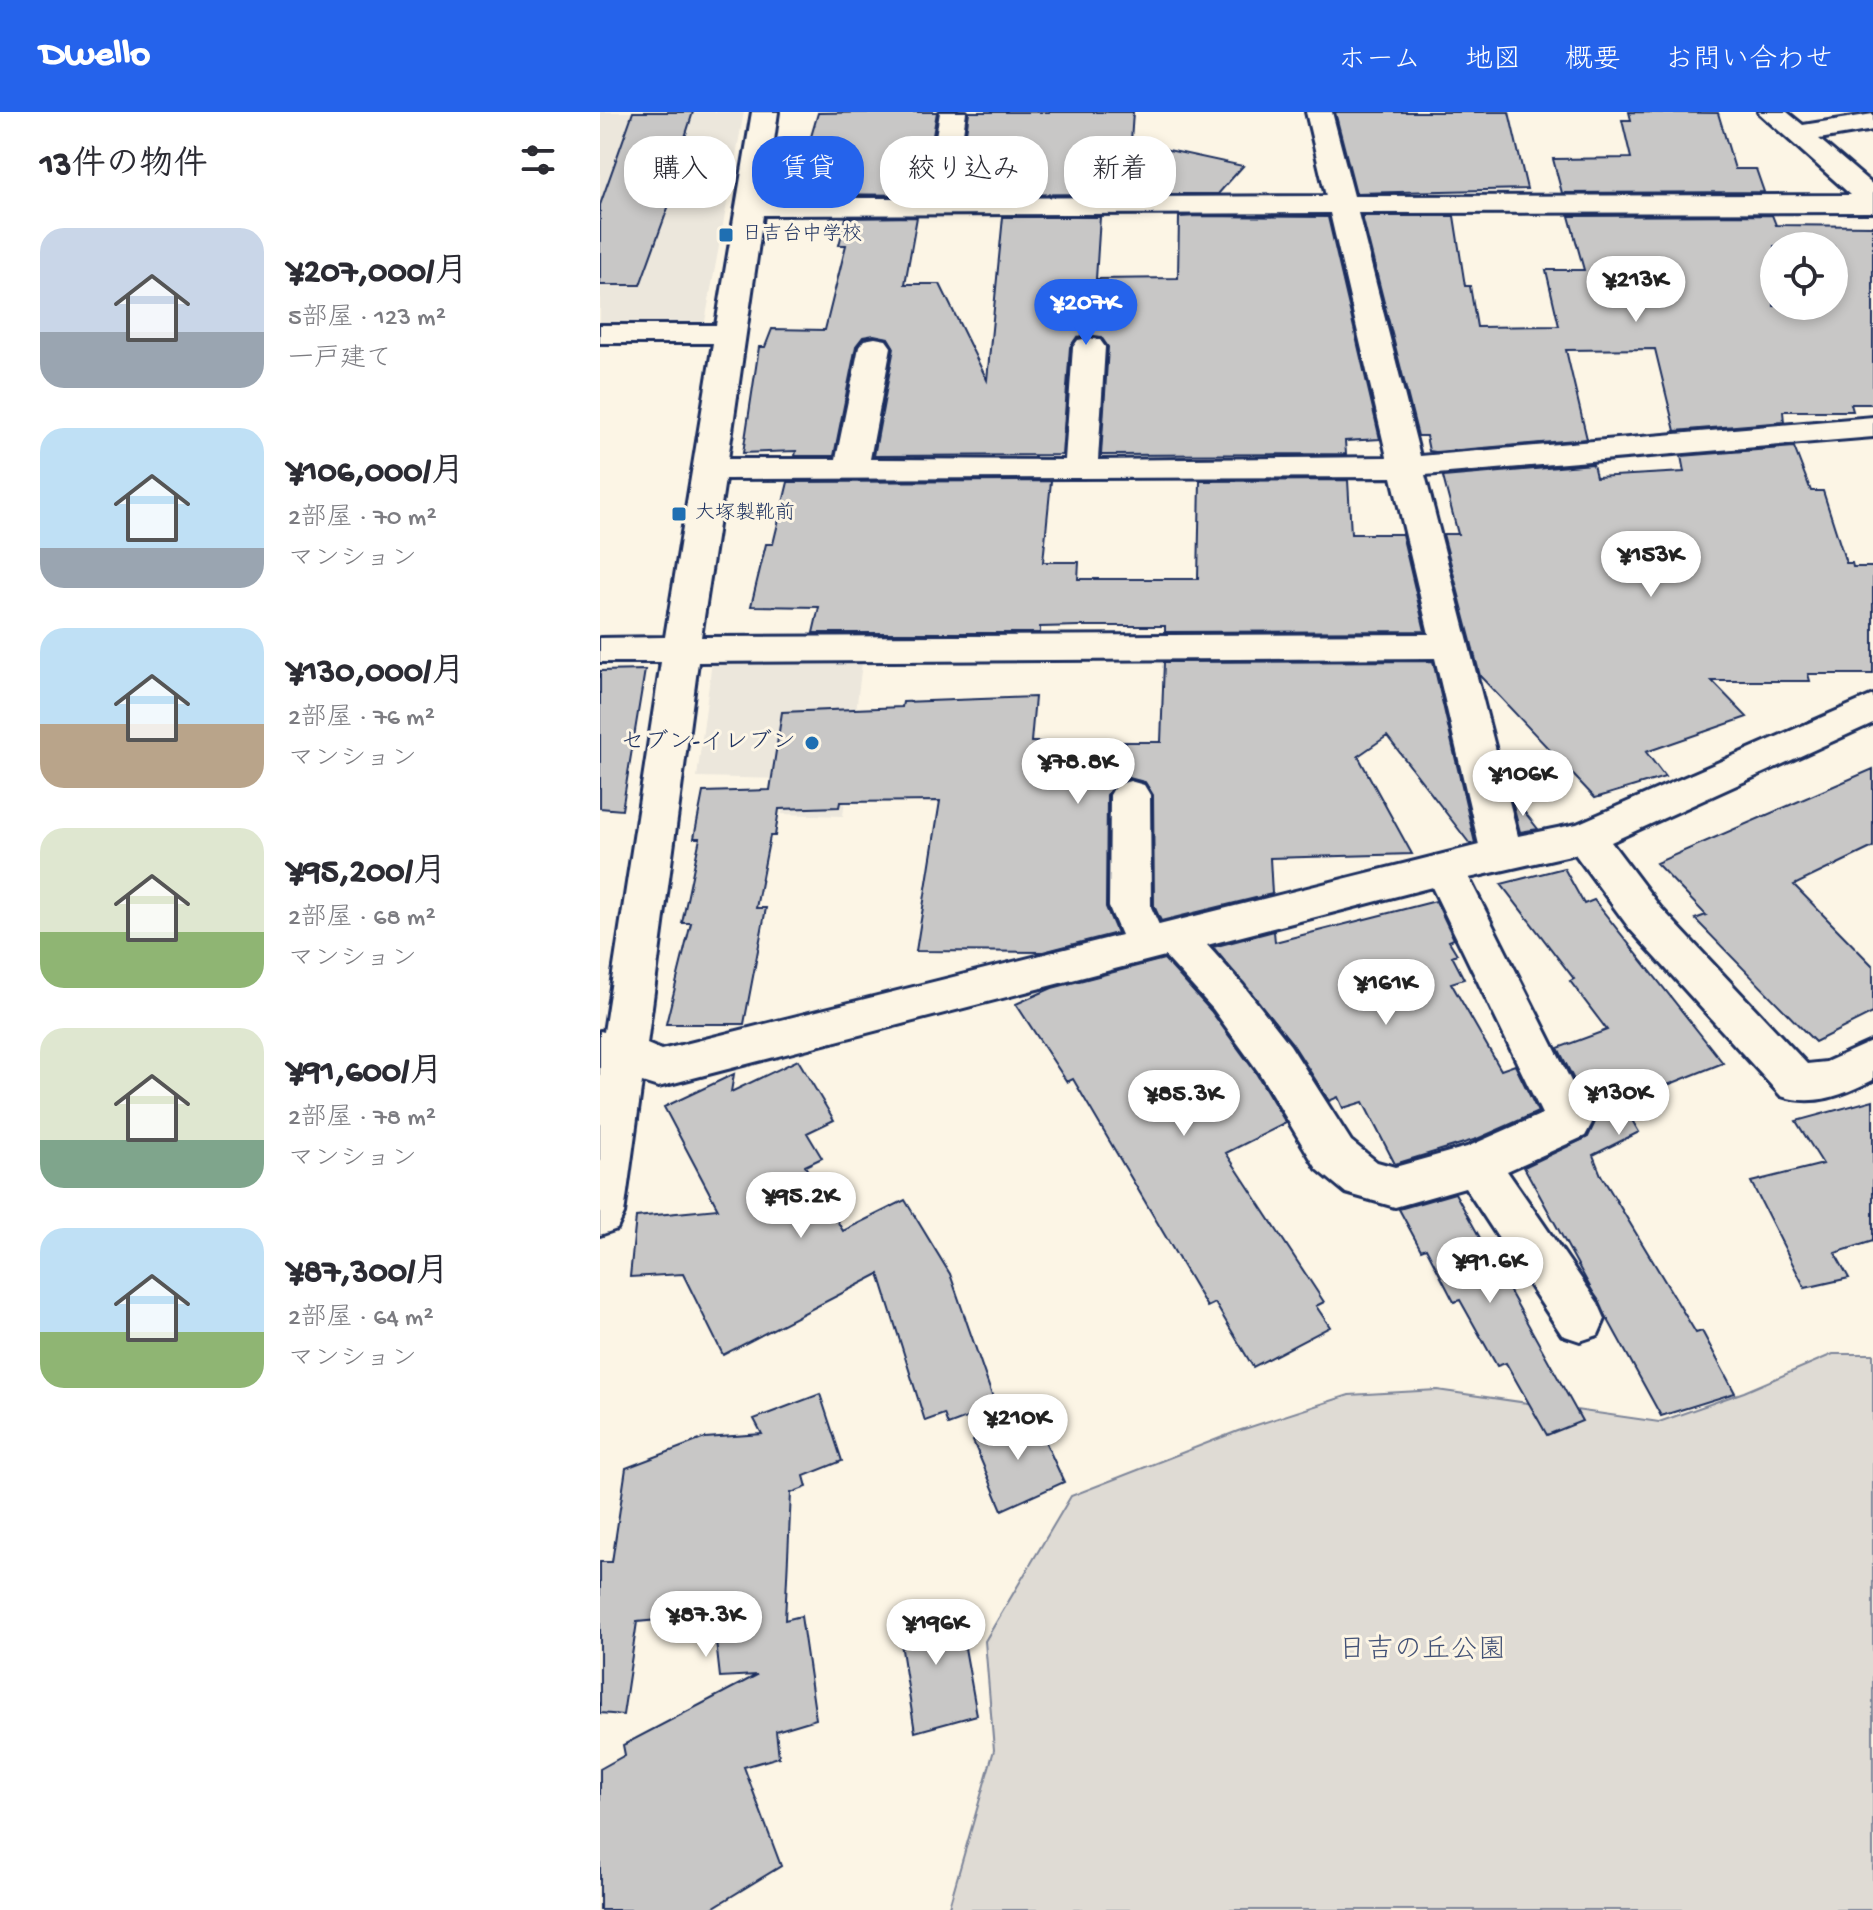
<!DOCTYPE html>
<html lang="ja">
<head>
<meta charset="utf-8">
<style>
  body { margin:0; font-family:"Gochi Hand","Klee One",sans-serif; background:#f7f7f7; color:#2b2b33; height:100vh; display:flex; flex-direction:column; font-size:30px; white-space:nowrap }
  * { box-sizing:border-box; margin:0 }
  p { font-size:26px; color:#7c7c81 }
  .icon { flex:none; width:44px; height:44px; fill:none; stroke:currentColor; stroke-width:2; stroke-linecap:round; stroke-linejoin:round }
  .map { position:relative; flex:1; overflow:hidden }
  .details { display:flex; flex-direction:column; background:#fff; width:600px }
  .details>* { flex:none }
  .banner { position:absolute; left:24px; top:24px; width:760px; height:72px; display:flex; gap:16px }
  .fabs { position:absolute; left:1160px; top:120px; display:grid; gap:16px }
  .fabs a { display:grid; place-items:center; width:88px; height:88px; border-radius:50%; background:#fff; box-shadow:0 4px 12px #0003; font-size:40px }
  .price { position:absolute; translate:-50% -68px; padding:0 18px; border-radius:28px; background:#fff; color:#222; font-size:26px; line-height:52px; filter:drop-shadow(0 2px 4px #0008) }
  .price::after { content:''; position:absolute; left:50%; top:48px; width:24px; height:18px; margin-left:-12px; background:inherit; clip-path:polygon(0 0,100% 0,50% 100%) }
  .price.current { background:#2563eb; color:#fff }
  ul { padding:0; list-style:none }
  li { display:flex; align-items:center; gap:24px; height:200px; padding:0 40px }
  li span { display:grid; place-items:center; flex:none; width:224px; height:160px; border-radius:24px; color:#555 }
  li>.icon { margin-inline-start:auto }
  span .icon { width:96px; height:96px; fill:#fffc; stroke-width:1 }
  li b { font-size:34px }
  h2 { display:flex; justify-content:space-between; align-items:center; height:96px; padding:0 40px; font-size:34px }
  .pill { padding:0 28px; border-radius:32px; background:#fff; box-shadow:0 4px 12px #0003; font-size:28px; line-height:72px }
  .pill.current { background:#2563eb; color:#fff }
  header { display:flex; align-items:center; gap:48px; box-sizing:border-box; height:112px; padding:0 40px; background:#2563eb; color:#fff }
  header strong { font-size:38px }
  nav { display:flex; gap:44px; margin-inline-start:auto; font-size:28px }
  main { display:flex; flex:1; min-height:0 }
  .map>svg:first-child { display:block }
  .built { fill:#ece7dc }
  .green { fill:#dfdbd4; stroke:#7d8599; stroke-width:2 }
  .building { fill:#c8c7c6; stroke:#1b2f5e; stroke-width:2; fill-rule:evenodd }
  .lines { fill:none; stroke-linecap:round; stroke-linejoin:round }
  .minor-casing { stroke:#1b2f5e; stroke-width:6 }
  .minor { fill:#fcf5e5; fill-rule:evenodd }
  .poi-dot { fill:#1f6fb2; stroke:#fcf5e5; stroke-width:3 }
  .labels { text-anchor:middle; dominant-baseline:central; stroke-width:6; stroke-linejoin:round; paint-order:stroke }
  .far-poi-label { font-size:20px; fill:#1b2f5e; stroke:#fcf5e5; text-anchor:start }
  .poi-label { font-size:24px; fill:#1b2f5e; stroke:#fcf5e5; text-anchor:end }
  .near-park-label { font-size:28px; fill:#425176; stroke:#fcf5e5 }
</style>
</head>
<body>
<header>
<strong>Dwello</strong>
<nav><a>ホーム</a><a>地図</a><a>概要</a><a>お問い合わせ</a></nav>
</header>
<main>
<section class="details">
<h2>13件の物件<svg class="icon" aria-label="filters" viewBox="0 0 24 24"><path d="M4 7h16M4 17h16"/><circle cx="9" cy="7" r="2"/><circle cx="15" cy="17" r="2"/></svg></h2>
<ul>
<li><span style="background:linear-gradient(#c9d6e8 65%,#9aa5b1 0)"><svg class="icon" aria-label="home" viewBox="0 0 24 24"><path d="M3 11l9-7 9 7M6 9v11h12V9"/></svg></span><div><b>¥207,000/月</b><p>5部屋 · 123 m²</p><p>一戸建て</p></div></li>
<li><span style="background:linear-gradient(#bfe0f5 75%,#9aa5b1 0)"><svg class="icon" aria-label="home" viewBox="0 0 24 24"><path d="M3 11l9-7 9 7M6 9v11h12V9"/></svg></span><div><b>¥106,000/月</b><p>2部屋 · 70 m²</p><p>マンション</p></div></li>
<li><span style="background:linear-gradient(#bfe0f5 60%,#b9a48a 0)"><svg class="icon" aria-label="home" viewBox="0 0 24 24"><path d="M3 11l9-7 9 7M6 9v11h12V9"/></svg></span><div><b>¥130,000/月</b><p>2部屋 · 76 m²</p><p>マンション</p></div></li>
<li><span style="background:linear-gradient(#dfe7d0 65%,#8fb573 0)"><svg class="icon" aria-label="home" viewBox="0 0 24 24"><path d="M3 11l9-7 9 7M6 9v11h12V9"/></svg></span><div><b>¥95,200/月</b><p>2部屋 · 68 m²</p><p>マンション</p></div></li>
<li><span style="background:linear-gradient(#dfe7d0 70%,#7fa58c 0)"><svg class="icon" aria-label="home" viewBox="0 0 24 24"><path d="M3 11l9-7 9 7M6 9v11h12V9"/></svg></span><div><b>¥91,600/月</b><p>2部屋 · 78 m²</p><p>マンション</p></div></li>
<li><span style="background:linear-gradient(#bfe0f5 65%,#8fb573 0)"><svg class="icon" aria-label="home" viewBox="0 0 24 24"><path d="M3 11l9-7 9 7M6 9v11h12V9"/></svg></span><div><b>¥87,300/月</b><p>2部屋 · 64 m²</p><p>マンション</p></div></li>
</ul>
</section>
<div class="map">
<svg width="1273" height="1798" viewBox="0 0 1273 1798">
  <rect width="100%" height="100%" fill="#fcf5e5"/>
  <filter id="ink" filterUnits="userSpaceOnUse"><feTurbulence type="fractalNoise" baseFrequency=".0125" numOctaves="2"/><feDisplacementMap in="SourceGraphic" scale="16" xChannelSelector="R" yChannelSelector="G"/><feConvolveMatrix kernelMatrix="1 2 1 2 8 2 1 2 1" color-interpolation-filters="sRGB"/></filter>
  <g filter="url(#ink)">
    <path class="built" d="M0 0H144L104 215H0Z
      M112 549 262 551 243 704 182 702 186 667 97 665Z"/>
    <path class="green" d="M1233 1242H1273V1798H348L394 1638 385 1529 471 1384 638 1319 749 1283 837 1278 1059 1310 1144 1280Z"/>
    <path class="building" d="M33 0H93L74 60H81L40 173H0V93Z
      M291 0H337L323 83 205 82 211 38H207L218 1Z
      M369 0H533L531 30 643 54 618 82H556L502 69 501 82 357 83Z
      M735 0H909L927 77 756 81Z
      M1029 0 1118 1 1135 57H1156L1164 80 962 81 953 47 1031 46 1022 8H1031Z
      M1172 103 1176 113 1273 114V292H1251L1253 299H1183L1184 310 1075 319 1055 237 966 238 987 327 836 340 829 339 826 324H818L762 104H854L865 174H870L877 215 959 214 946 158H984L969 104ZM1174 134H1234V194H1174Z
      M598 104 728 105 780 327 745 329 746 342 501 343 508 235 501 225 488 223 477 225 470 235 462 343 274 344 294 236 288 226 274 223 263 225 256 234 234 344H195L196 339 143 341 159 235H165L172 217 225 218 246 133H239L246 106 317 105 305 172H340L387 268 403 105H500L496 167 578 166 579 105Z
      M1194 335 1211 379H1223L1246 451H1252L1253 455H1273V562H1208L1210 569H1112L1147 605 1046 640 1065 665 995 686 880 564 843 422H858L843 365 993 352 996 365 1084 360 1081 344Z
      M748 368 751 422H802L825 519 565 520V514H480L440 515V521H213L219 495 151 494 166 432H173L188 370 451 369 443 450H479L478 467H598L600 369Z
      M833 549 875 731 870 732 787 624 758 644 812 742 670 746 672 782 561 809 554 794 553 683 545 670 529 666 515 670 507 683 506 795 517 821 443 840 316 839 340 689 240 690 239 695 179 697 175 724H170L156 796H166L144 912H66L91 811H82L100 726H94L103 680 170 678 182 600 302 595 303 590 435 585 431 630H561L564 550Z
      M45 558 22 698 0 696V559Z
      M1273 657V735L1194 773 1273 854V901L1215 930 1095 807 1106 803 1056 751Z
      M910 682 938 717 920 720Z
      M964 756 984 792 994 788 1123 951 1022 991 1039 1020 993 1043 1001 1063 1096 1221 1102 1219 1135 1281 1061 1304 924 1055 988 1025 995 1010 958 936 1007 918 970 869 974 867 901 772Z
      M836 789 854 827 849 829 857 842 852 844 864 867 851 871 901 958 915 953 938 1000 877 1027 795 1052 763 990 743 996 738 985 729 989 692 931 613 835 674 819 675 830Z
      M564 847 611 899 656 961 686 1011 626 1041 724 1190 716 1194 730 1215 653 1255 615 1191 607 1195 473 967 467 970 416 892 452 876Z
      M198 948 234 1008 207 1021 222 1046 205 1054 243 1119 305 1088 350 1162 396 1295 348 1313 344 1302 325 1309 279 1162 123 1243 83 1162 30 1165 36 1105 118 1097 64 995 134 962 131 980Z
      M1273 988V1129L1235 1141 1249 1166 1205 1176 1151 1070 1223 1052 1196 1009Z
      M855 1081 982 1309 947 1323 906 1251 897 1254 860 1188 854 1190 826 1136 821 1138 799 1097Z
      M220 1282 242 1349 204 1364 207 1375 191 1381 185 1508 201 1504 216 1607 176 1619 179 1645 144 1655 181 1754 109 1798H0V1657L25 1643 23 1633 157 1563 120 1565 113 1503 37 1510 23 1603 0 1601V1450H12L26 1356 105 1326 162 1322 154 1307Z
      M433 1303 464 1370 402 1398 373 1329Z
      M357 1491 377 1603 315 1620 297 1506Z"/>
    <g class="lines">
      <defs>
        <path id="minor" d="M152 0H178L166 86H326L340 0H366L354 86 726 84 706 0H732L754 84 1251 83 1158 0H1187L1203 13 1273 2V18L1219 27 1273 73V100L758 101 820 344 1273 305V325L825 363 918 724 977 712 1273 583V611L1011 730 1060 795 1207 952 1226 950 1273 929V968C1243 983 1214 995 1181 984L1030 817 975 742 869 766 992 1011 985 1024 907 1059 998 1191 1005 1207 998 1223 980 1229 962 1223 865 1075 795 1095 746 1081 717 1057 658 959 613 897 565 844 58 975 42 970 24 1102 17 1117 0 1123V919L4 920 61 550H0V526L65 525 113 231H0V213H116ZM730 101 787 345 498 348 505 235 500 228 489 226 478 228 473 235 465 348 270 347 291 235 286 228 275 226 264 228 259 235 236 347H128L163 103ZM792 365 829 522 101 525 125 367ZM835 546 879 733 559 813 551 795 550 683 544 673 530 669 516 673 510 683 509 795 521 823 61 938 47 932 98 550ZM832 775 942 1002 867 1035 795 1055 777 1050 751 1029 690 933 643 873 607 833Z"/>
      </defs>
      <use href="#minor" class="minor-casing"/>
      <use href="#minor" class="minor"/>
    </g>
  </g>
  <g class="poi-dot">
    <rect x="118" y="115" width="16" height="16" rx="4"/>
    <rect x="71" y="394" width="16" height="16" rx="4"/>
    <circle cx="212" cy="631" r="8"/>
  </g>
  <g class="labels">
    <g class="far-poi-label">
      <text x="142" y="123">日吉台中学校</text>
      <text x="95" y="402">大塚製靴前</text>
    </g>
    <g class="poi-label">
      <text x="196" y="631">セブン-イレブン</text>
    </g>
    <g class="near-park-label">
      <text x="822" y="1539">日吉の丘公園</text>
    </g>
  </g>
</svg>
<div class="fabs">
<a><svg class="icon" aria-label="locate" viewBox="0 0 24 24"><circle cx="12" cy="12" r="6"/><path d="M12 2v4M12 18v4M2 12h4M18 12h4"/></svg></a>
</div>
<b class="price" style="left:1036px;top:212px">¥213K</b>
<b class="price current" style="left:486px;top:235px">¥207K</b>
<b class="price" style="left:1051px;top:487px">¥153K</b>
<b class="price" style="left:478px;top:694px">¥78.8K</b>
<b class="price" style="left:923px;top:706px">¥106K</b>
<b class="price" style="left:786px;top:915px">¥161K</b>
<b class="price" style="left:1019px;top:1025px">¥130K</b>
<b class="price" style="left:584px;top:1026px">¥85.3K</b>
<b class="price" style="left:201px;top:1128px">¥95.2K</b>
<b class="price" style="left:890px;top:1193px">¥91.6K</b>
<b class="price" style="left:418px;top:1350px">¥210K</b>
<b class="price" style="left:106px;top:1547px">¥87.3K</b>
<b class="price" style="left:336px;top:1555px">¥196K</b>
<div class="banner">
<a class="pill">購入</a>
<a class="pill current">賃貸</a>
<a class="pill">絞り込み</a>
<a class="pill">新着</a>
</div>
</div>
</main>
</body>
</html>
